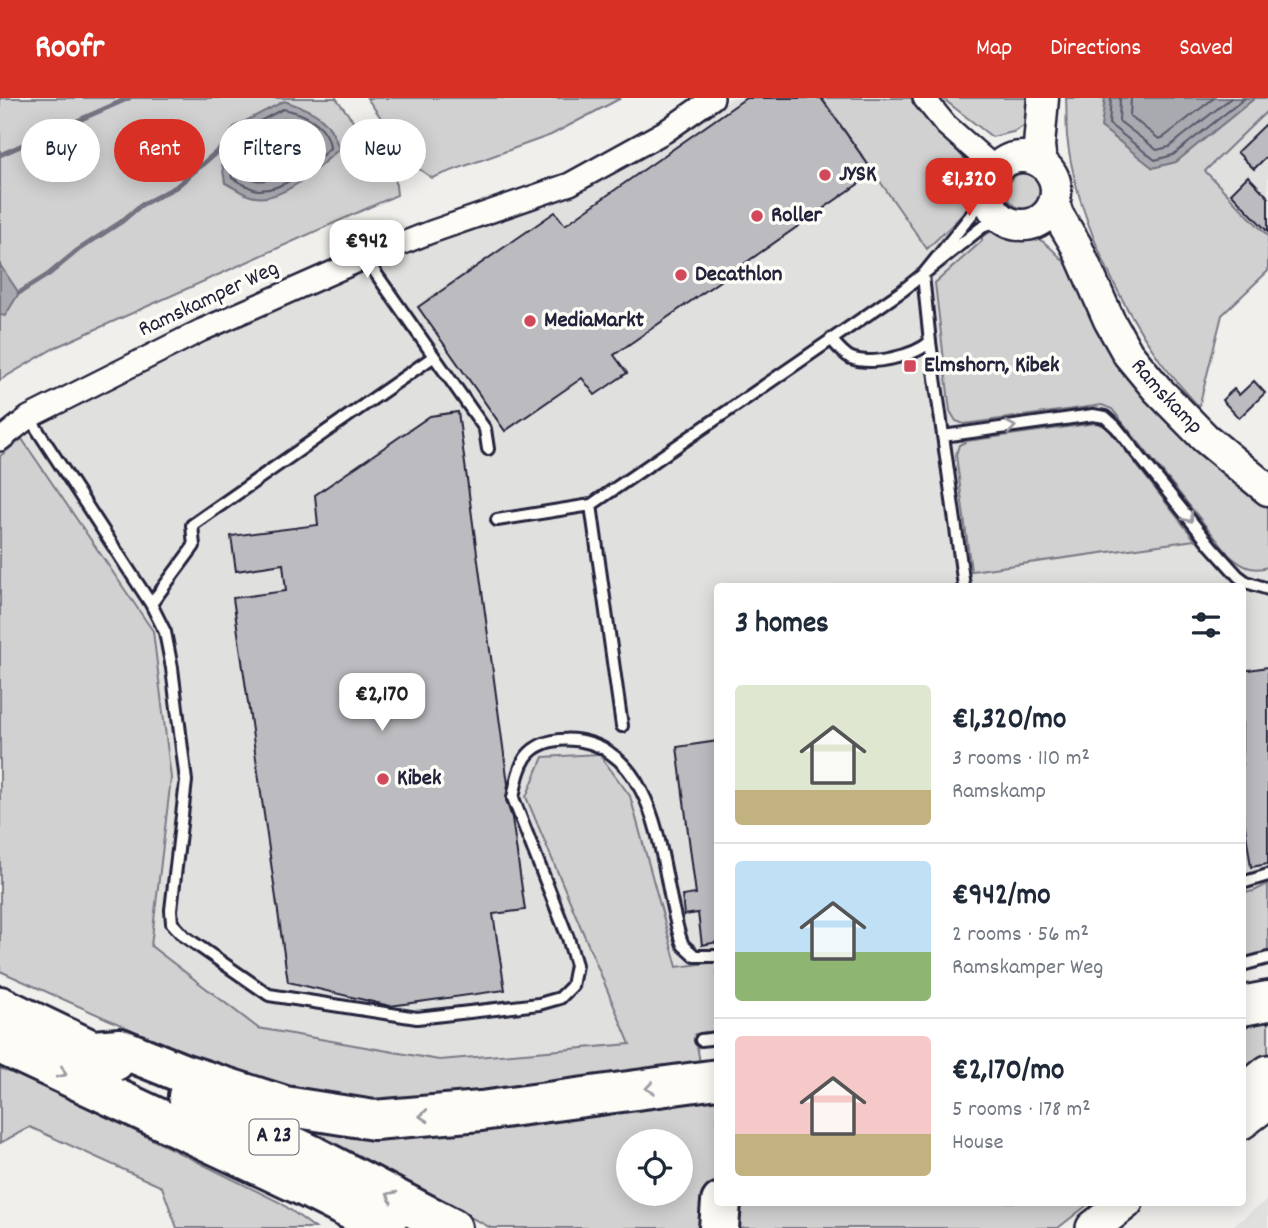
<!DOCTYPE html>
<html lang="en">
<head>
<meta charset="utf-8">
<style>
  body { margin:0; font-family:Dekko,sans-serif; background:#f6f6f7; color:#1f2937; height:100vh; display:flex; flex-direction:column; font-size:26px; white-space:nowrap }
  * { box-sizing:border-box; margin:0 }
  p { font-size:23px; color:#747a83 }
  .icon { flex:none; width:38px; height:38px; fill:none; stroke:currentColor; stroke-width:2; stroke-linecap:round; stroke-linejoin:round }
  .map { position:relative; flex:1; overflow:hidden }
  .panel { position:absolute; left:714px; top:485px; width:532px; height:623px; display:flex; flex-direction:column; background:#fff; border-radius:7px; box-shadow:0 4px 18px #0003 }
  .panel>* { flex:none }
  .guide { position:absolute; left:21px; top:21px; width:588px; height:63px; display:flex; gap:14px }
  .tools { position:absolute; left:616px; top:1031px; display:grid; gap:14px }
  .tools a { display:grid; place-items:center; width:77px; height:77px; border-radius:50%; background:#fff; box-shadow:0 4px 18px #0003; font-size:35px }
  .price { position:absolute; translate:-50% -60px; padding:0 16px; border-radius:14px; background:#fff; color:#222; font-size:23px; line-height:46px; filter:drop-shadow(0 2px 4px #0008) }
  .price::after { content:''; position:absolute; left:50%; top:42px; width:21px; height:16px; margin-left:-10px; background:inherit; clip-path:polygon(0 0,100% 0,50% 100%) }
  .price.active { background:#d93025; color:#fff }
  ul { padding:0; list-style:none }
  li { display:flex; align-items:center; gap:21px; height:175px; padding:0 21px }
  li+li { border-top:2px solid #e0e1e3 }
  li span { display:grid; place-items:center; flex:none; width:196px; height:140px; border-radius:7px; color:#555 }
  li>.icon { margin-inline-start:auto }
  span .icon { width:84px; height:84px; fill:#fffc; stroke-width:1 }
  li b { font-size:30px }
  h2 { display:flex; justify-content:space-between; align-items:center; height:84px; padding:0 21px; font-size:30px }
  .pill { padding:0 24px; border-radius:32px; background:#fff; box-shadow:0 4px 18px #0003; font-size:24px; line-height:63px }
  .pill.active { background:#d93025; color:#fff }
  header { display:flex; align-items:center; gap:42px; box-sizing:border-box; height:98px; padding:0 35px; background:#d93025; color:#fff }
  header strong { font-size:33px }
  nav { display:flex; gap:38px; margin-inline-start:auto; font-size:24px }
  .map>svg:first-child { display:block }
  .built { fill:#e0e0df }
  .green { fill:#d2d1d1; stroke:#7a7a86; stroke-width:2; fill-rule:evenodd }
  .water { fill:#a9a9b0; stroke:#737381; stroke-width:2 }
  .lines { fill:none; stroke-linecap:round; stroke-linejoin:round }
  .shore { stroke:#58586a; stroke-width:2 }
  .stream { stroke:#737381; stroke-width:5 }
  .building { fill:#bcbcc0; stroke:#22223b; stroke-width:2 }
  .lane-casing { stroke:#22223b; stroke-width:16 }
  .street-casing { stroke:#22223b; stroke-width:26 }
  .secondary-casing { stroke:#22223b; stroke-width:35 }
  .primary-casing { stroke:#22223b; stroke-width:38 }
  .highway-casing { stroke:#22223b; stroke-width:44 }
  .lane { stroke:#fdfcf7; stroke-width:10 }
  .street { stroke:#fdfcf7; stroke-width:21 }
  .secondary { stroke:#fdfcf7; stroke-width:30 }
  .primary { stroke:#fdfcf7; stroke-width:33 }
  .highway { stroke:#fdfcf7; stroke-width:38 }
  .oneway { stroke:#9a9aa2 }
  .poi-dot { fill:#d1495b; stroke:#fdfcf7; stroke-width:2.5 }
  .labels { text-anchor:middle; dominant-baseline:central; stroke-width:7; stroke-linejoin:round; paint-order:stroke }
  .shield { fill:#fdfcf7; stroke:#646373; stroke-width:2 }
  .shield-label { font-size:21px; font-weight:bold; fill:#22223b }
  .poi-label { font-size:23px; font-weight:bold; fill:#22223b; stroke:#fdfcf7; text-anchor:start }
  .street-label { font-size:23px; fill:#22223b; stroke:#fdfcf7 }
</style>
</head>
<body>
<header>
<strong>Roofr</strong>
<nav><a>Map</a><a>Directions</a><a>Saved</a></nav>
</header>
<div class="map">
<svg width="1268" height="1130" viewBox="0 0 1268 1130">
  <rect width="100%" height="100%" fill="#f0efec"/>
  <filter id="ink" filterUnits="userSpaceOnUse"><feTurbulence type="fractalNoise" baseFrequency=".0143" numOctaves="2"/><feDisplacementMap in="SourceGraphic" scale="14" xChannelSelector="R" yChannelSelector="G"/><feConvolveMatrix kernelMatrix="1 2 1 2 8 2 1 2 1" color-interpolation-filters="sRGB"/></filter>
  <g filter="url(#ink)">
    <path class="built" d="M732 0H913L979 78 980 90 973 102 963 114 982 137 995 132 1011 133 1032 136 1044 142 1268 406V786L1254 793 1243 795 1242 488H718L717 864 677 869 630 698 526 699 631 946 439 962 258 930 151 848 171 680 153 533 22 341 58 318 207 240 360 172 524 111 671 42Z
      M1268 12V138L1205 73Z
      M1268 1101V1130H1230Z"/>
    <path class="green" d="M0 0H336L395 79 397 97 56 249 0 282Z
      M367 0H621L551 37 432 80 415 68Z
      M822 0H913L979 78C980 108 946 131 927 151Z
      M942 0H1029V25L1013 34 992 39Z
      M1066 0H1268V12L1205 73 1268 138V173L1222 217 1199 309C1186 294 1173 280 1161 264 1117 203 1075 113 1067 38 1066 25 1067 12 1066 0Z
      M1007 93a18 18 0 1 1 36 0a18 18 0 1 1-36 0Z
      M995 132C1039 134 1043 141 1071 171L1268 406V469C1251 474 1242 468 1229 457L1112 311 1102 307 964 326 956 323 950 313 935 185 982 143V138Z
      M1097 325 1107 329 1195 442 971 473 956 357 959 347 967 343Z
      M22 341 153 533 171 680 151 848 258 930 439 962 630 946 526 699 543 659 599 656 630 698 677 869 717 864V933L695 936 701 970 641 980 385 1004 296 996 235 978 0 873V358Z
      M1268 786V855L1243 862 1242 795 1254 793Z
      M1268 916V967L1243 988V921Z
      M0 970 50 991 281 1105 315 1130H177L162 1089 30 1029 0 1045Z
      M717 997 718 1088 712 1130H491L294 1027ZM628 1043H681V1096H628Z
      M729 1104H1091L1058 1130H729Z"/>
    <path class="water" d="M1105 0H1255L1176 64 1153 70 1101 29Z
      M284 3C315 14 329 18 339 51 319 69 284 104 255 99 245 98 234 89 225 85L220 51 234 29Z
      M0 167 19 195 5 218 0 217Z"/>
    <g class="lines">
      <path class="shore" d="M1111 0 1109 26 1155 62 1173 57 1245 0
        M1120 0 1119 23 1157 52 1169 49 1231 0
        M1131 0 1130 18 1159 41 1164 39 1214 0
        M283 11C304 15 328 26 330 50 312 67 286 93 258 92 250 91 240 84 232 80L228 53 239 34Z
        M284 21C299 24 317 30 320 47 306 60 276 87 256 82 251 81 245 77 240 75L237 54 245 40Z
        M287 32 306 41V45C292 60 270 78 250 67L248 57 253 48Z"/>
      <path class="stream" d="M0 57 129 0
        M19 195 49 176 78 152 121 124 141 107 176 89 220 51"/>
    </g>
    <path class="building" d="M746 0H821L874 75 614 257 627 275 595 297 582 280 505 333 418 209 555 114 565 127Z
      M1268 24V57L1254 71 1237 54Z
      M1248 78 1268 99V134L1231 95Z
      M1254 283 1265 295 1239 320 1222 302 1234 291 1239 297Z
      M458 314 508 686 506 702 512 720 525 812 493 816 505 892 390 908 288 884 233 500 286 493 283 466 236 473 231 438 318 427 315 397 430 318Z
      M1268 569V766L1251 769 1242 709V573Z
      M718 643V844L702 847 698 815 684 817 682 798 696 796 677 649Z"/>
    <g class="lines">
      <defs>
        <path id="lane" d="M365 160 485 331 488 351
          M831 241C837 248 843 256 851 260 872 268 914 258 930 244
          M29 319 151 506 165 534 172 570 186 683 171 812 172 825 184 838 269 897 417 920 539 906 560 900 572 888 576 867 568 840 513 700C516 686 518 671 526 659 544 635 588 638 610 655 623 664 634 678 641 692 660 728 664 771 673 811 676 823 678 836 683 847L695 858H718
          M943 338 1093 317 1105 319 1116 329 1211 448 1238 478 1246 484 1268 491
          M591 407 622 628
          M497 422 591 407 902 193 981 130 1000 119
          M964 488 930 244 923 177 988 96
          M151 506 194 448 192 427 433 259
          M1242 785 1268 777
          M1242 867 1268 860
          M701 942 718 940"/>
        <path id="street" d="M924 0 946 27 996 71
          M0 342 29 319 202 232 365 160 431 134 570 86 666 33 713 0"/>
        <g id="secondary">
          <circle cx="1022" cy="93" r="34"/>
          <path d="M1041 64 1039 48 1043 0"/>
          <path id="s1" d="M1054 105 1058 117 1076 147 1109 222 1128 256 1157 291 1205 340 1268 392"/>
        </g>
        <path id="primary" d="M1242 995 1268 974
          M1242 1024 1268 1004
          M1093 1130 1126 1104"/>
        <path id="highway" d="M0 908 115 963
          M1242 908 1268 903
          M0 946 303 1088 386 1130
          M93 952 120 950 182 975 285 1008 374 1022 481 1013 718 981
          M188 998 314 1058 452 1130
          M719 1130 721 1104"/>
      </defs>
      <use href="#lane" class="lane-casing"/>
      <use href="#street" class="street-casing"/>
      <use href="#secondary" class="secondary-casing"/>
      <use href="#primary" class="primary-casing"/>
      <use href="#highway" class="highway-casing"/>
      <use href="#lane" class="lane"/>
      <use href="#street" class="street"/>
      <use href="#secondary" class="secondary"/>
      <use href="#primary" class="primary"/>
      <use href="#highway" class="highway"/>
    </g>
    <defs><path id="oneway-chevron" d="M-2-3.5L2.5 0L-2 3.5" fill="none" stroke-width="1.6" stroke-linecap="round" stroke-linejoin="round" transform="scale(1.75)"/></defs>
    <g class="oneway">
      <use href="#oneway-chevron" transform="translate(1011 329) rotate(-8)"/>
      <use href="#oneway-chevron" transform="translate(1189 420) rotate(52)"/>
      <use href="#oneway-chevron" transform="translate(62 975) rotate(25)"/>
      <use href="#oneway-chevron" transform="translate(650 990) rotate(172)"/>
      <use href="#oneway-chevron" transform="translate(424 1018) rotate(175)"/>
      <use href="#oneway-chevron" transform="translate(391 1098) rotate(-152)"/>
    </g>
  </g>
  <g class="poi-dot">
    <circle cx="825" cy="77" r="7"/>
    <circle cx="757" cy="118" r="7"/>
    <circle cx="681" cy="177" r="7"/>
    <circle cx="530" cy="223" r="7"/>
    <rect x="903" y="261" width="14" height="14" rx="3.5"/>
    <circle cx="383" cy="681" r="7"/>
  </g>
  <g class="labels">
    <rect class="shield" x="249.5" y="1021.5" width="49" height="35" rx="5"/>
    <g class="shield-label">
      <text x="274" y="1039">A 23</text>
    </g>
    <g class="poi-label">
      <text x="839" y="77">JYSK</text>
      <text x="771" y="118">Roller</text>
      <text x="695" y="177">Decathlon</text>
      <text x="544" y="223">MediaMarkt</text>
      <text x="924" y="268">Elmshorn, Kibek</text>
      <text x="397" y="681">Kibek</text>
    </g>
    <g class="street-label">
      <text transform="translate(209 202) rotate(-25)">Ramskamper Weg</text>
      <text stroke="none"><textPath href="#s1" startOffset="226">Ramskamp</textPath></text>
    </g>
  </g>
</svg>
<div class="tools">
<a><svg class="icon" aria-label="locate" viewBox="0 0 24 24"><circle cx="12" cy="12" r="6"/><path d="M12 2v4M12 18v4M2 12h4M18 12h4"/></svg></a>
</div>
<b class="price active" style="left:969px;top:120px">€1,320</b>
<b class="price" style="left:367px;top:182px">€942</b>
<b class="price" style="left:382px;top:635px">€2,170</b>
<div class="guide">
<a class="pill">Buy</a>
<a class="pill active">Rent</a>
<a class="pill">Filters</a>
<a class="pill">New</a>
</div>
<section class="panel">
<h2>3 homes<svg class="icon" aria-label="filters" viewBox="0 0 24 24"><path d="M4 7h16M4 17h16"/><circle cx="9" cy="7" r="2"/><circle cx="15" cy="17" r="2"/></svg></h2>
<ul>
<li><span style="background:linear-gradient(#dfe7d0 75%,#c2b280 0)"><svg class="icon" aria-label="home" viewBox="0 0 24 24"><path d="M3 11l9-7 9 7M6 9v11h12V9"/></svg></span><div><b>€1,320/mo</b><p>3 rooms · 110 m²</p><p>Ramskamp</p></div></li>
<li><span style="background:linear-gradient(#bfe0f5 65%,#8fb573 0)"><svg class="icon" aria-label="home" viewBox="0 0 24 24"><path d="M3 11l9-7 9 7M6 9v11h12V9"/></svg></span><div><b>€942/mo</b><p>2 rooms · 56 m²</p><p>Ramskamper Weg</p></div></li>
<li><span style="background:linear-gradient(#f6c9c9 70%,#c2b280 0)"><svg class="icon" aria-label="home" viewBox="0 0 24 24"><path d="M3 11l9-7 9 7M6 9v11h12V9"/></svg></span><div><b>€2,170/mo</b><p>5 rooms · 178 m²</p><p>House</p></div></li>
</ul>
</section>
</div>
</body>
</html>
